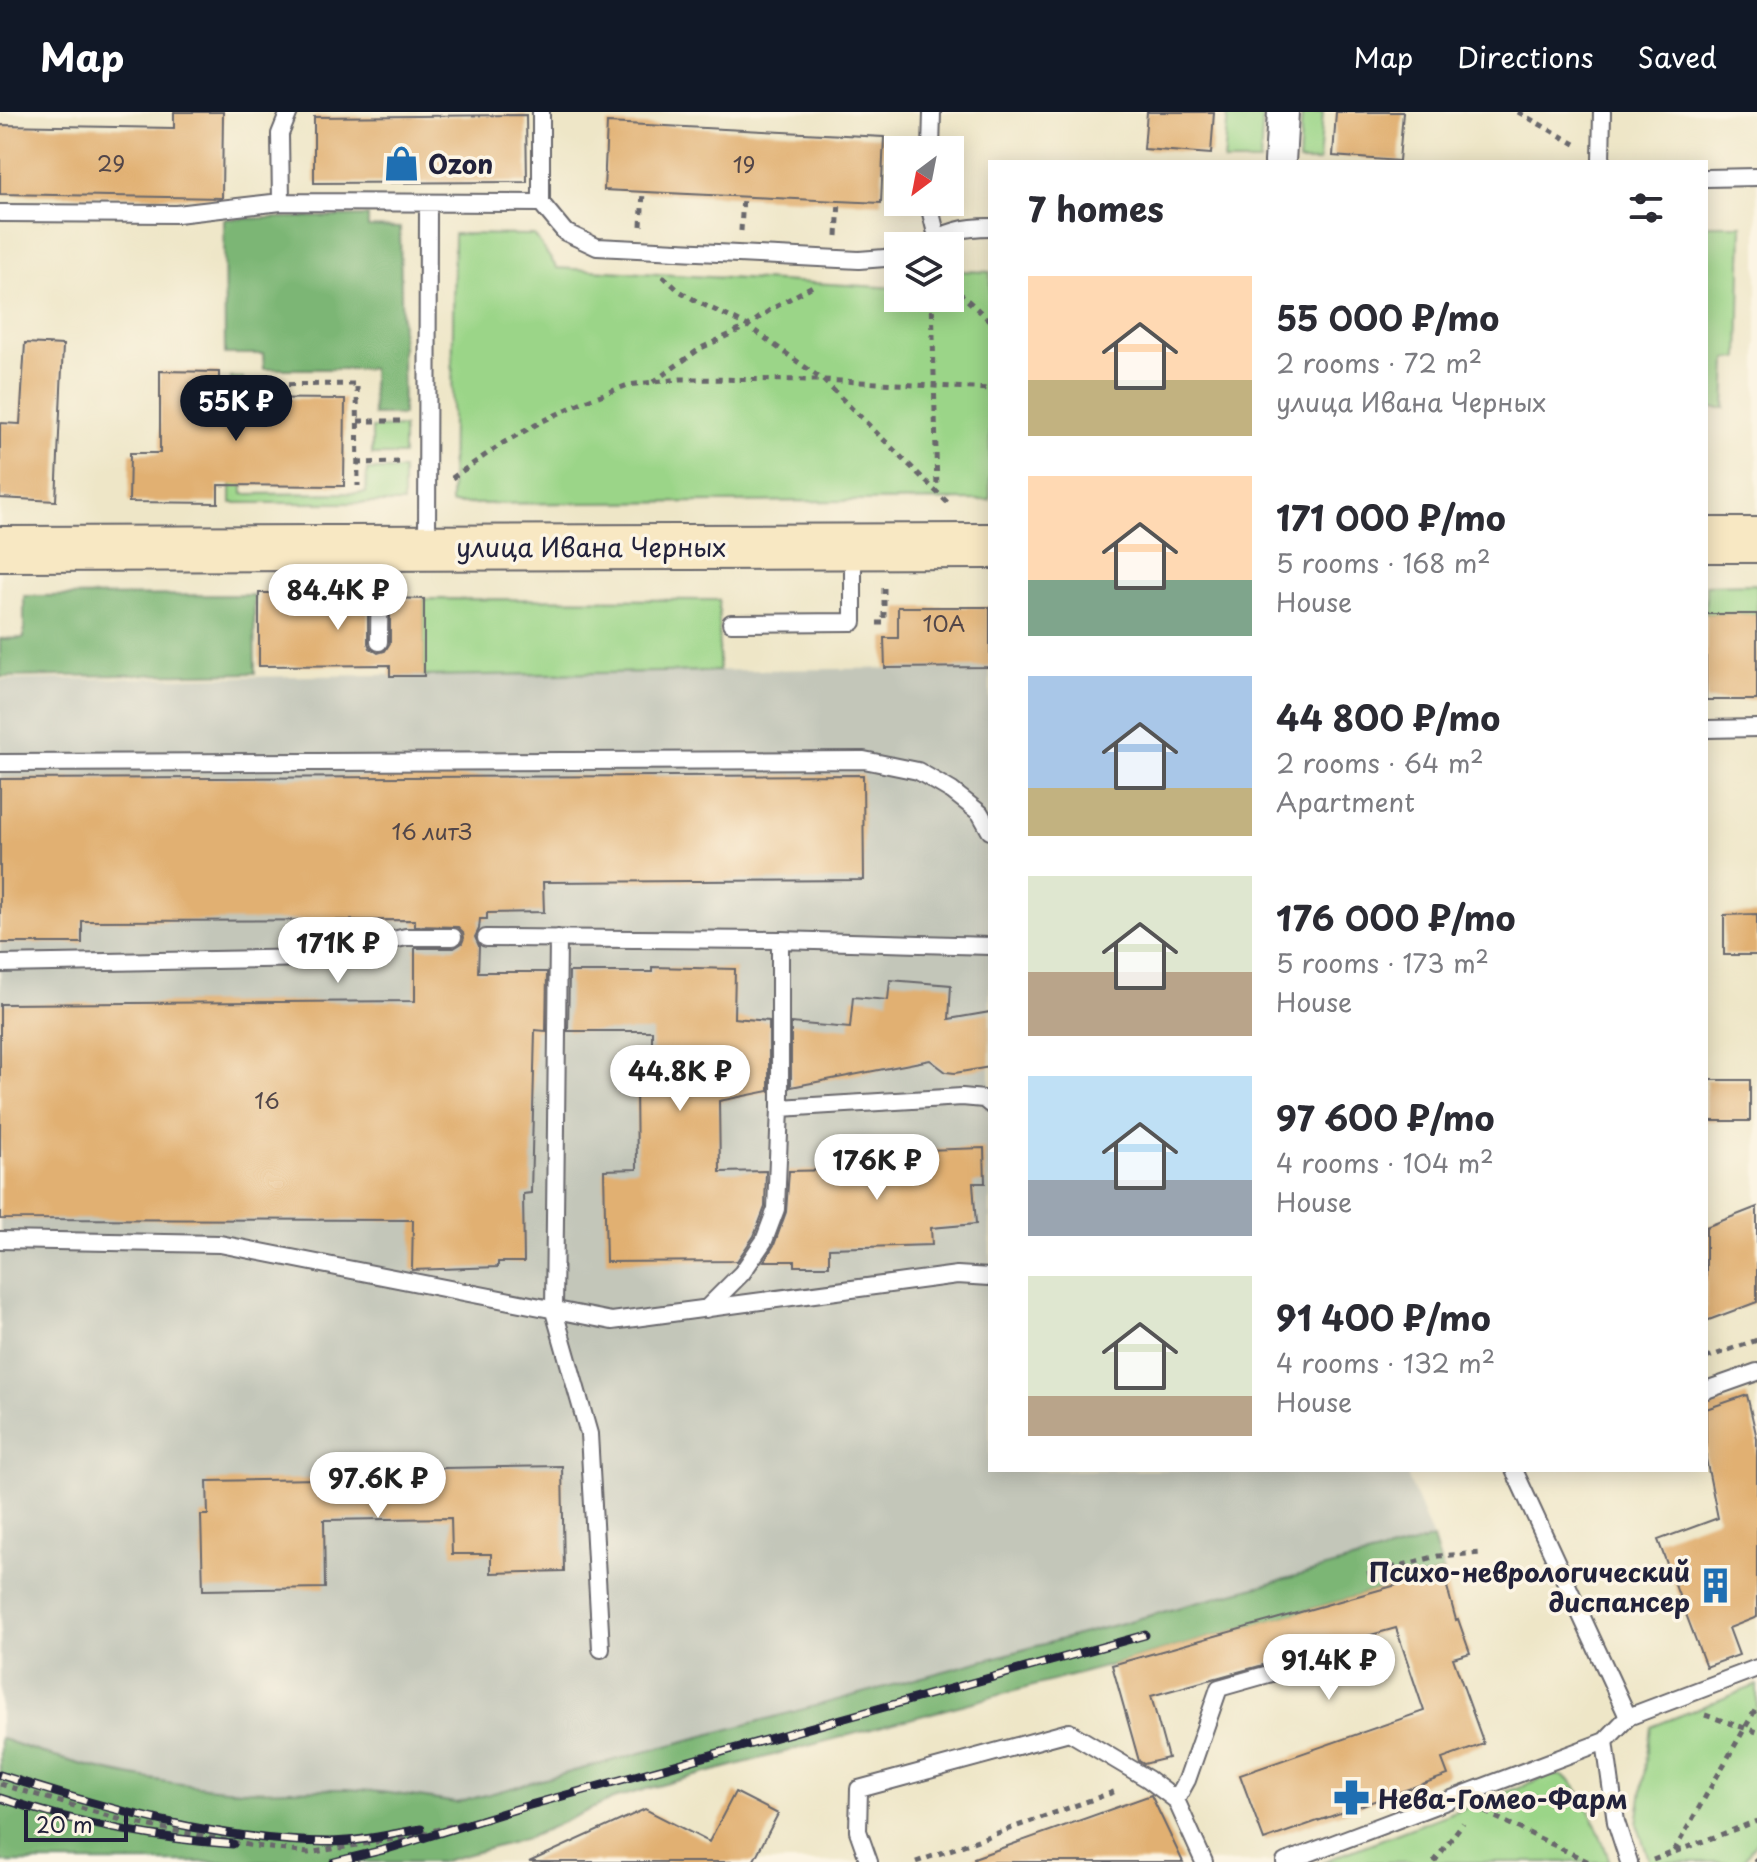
<!DOCTYPE html>
<html lang="en">
<head>
<meta charset="utf-8">
<style>
  body { margin:0; font-family:"Playpen Sans",sans-serif; background:#f7f7f7; color:#2b2b33; height:100vh; display:flex; flex-direction:column; font-size:30px; white-space:nowrap }
  * { box-sizing:border-box; margin:0 }
  p { font-size:26px; color:#7c7c81 }
  .icon { flex:none; width:44px; height:44px; fill:none; stroke:currentColor; stroke-width:2; stroke-linecap:round; stroke-linejoin:round }
  .map { position:relative; flex:1; overflow:hidden }
  .details { position:absolute; left:988px; top:48px; width:720px; height:1312px; display:flex; flex-direction:column; background:#fff; border-radius:0px; box-shadow:0 4px 20px #0003 }
  .details>* { flex:none }
  .needle { width:52px; rotate:212deg }
  .buttons { position:absolute; left:884px; top:24px; display:grid; gap:16px }
  .buttons a { display:grid; place-items:center; width:80px; height:80px; border-radius:0px; background:#fff; box-shadow:0 4px 20px #0003; font-size:40px }
  .scale { position:absolute; left:24px; bottom:20px; width:104px; box-sizing:border-box; padding-left:8px; border:4px solid #22223b; border-top:0; font-size:22px; line-height:28px; white-space:nowrap; color:#22223b; -webkit-text-stroke:6px #fcf5e5; paint-order:stroke }
  .price { position:absolute; translate:-50% -68px; padding:0 18px; border-radius:28px; background:#fff; color:#222; font-size:26px; line-height:52px; filter:drop-shadow(0 2px 4px #0008) }
  .price::after { content:''; position:absolute; left:50%; top:48px; width:24px; height:18px; margin-left:-12px; background:inherit; clip-path:polygon(0 0,100% 0,50% 100%) }
  .price.on { background:#111827; color:#fff }
  ul { padding:0; list-style:none }
  li { display:flex; align-items:center; gap:24px; height:200px; padding:0 40px }
  li span { display:grid; place-items:center; flex:none; width:224px; height:160px; border-radius:0px; color:#555 }
  li>.icon { margin-inline-start:auto }
  span .icon { width:96px; height:96px; fill:#fffc; stroke-width:1 }
  li b { font-size:34px }
  h2 { display:flex; justify-content:space-between; align-items:center; height:96px; padding:0 40px; font-size:34px }
  header { display:flex; align-items:center; gap:48px; box-sizing:border-box; height:112px; padding:0 40px; background:#111827; color:#fff }
  header strong { font-size:38px }
  nav { display:flex; gap:44px; margin-inline-start:auto; font-size:28px }
  .map>svg:first-child { display:block }
  .industrial { fill:#c3c6b9 }
  .green { fill:#9bd588; stroke:#5e7c62; stroke-width:2 }
  .forest { fill:#7cb674; stroke:#4f6c58; stroke-width:2 }
  .building { fill:#e1b072 }
  .lines { fill:none; stroke-linecap:round; stroke-linejoin:round }
  .lane-casing { stroke:#69676c; stroke-width:20 }
  .street-casing { stroke:#69676c; stroke-width:34 }
  .secondary-casing { stroke:#69676c; stroke-width:48 }
  .path { stroke:#69676c; stroke-width:5; stroke-dasharray:6 6; stroke-linecap:butt }
  .lane { stroke:#fff; stroke-width:16 }
  .street { stroke:#fff; stroke-width:30 }
  .secondary { stroke:#f8e8c3; stroke-width:44 }
  .rail-casing { stroke:#22223b; stroke-width:9 }
  .rail { stroke:#fcf5e5; stroke-width:6; stroke-dasharray:18; stroke-linecap:butt }
  .labels { text-anchor:middle; dominant-baseline:central; stroke-width:7; stroke-linejoin:round; paint-order:stroke }
  .number-label { font-size:22px; fill:#524649 }
  .poi-label { font-size:26px; font-weight:bold; fill:#22223b; stroke:#fcf5e5; text-anchor:start }
  .street-label { font-size:26px; fill:#22223b; stroke:#fcf5e5 }
</style>
</head>
<body>
<header>
<strong>Map</strong>
<nav><a>Map</a><a>Directions</a><a>Saved</a></nav>
</header>
<div class="map">
<svg width="1757" height="1750" viewBox="0 0 1757 1750">
  <rect width="100%" height="100%" fill="#fcf5e5"/>
  <filter id="ink" filterUnits="userSpaceOnUse"><feTurbulence type="fractalNoise" baseFrequency=".0125" numOctaves="2"/><feDisplacementMap in="SourceGraphic" scale="16" xChannelSelector="R" yChannelSelector="G"/><feConvolveMatrix kernelMatrix="1 2 1 2 8 2 1 2 1" color-interpolation-filters="sRGB"/></filter>
  <filter id="wash" filterUnits="userSpaceOnUse"><feTurbulence type="fractalNoise" baseFrequency=".006" numOctaves="4" result="noise"/><feDisplacementMap in="SourceGraphic" scale="32" xChannelSelector="R" yChannelSelector="G"/><feGaussianBlur stdDeviation="1.8" result="paint"/><feColorMatrix in="noise" values="0 0 0 0 0 0 0 0 0 0 0 0 0 0 0 0 0 1.4 0 .05"/><feComposite in="paint" operator="in"/></filter>
  <g filter="url(#wash)">
    <rect width="100%" height="100%" fill="#eee6c7"/>
    <path class="industrial" d="M990 555V1358H1405L1433 1427 456 1691 405 1682 349 1677H228L163 1670 89 1654 19 1634 0 1626V568Z"/>
    <path class="green" d="M1228 0H1263L1260 50H1224Z
      M1302 0H1323L1319 50H1299Z
      M1706 113H1742L1739 246 1727 247 1725 296H1706Z
      M454 122 534 123 557 156 898 176V186H950V138C961 140 961 150 961 159L990 160V388L451 392Z
      M231 266H243V382L366 381 367 358H403V391H231Z
      M403 315V343H372V316Z
      M1757 472V502H1706V473Z
      M424 487 719 488V559L424 564Z
      M1757 1573V1729L1742 1750H1650L1637 1712 1651 1615Z
      M1551 1663C1555 1663 1561 1663 1564 1665 1583 1673 1603 1730 1610 1750H1322Z"/>
    <path class="forest" d="M368 104V115L400 116 403 303H373L372 257H264L263 242H225L224 107Z
      M254 483 255 561 0 565V527L24 526V484Z
      M1433 1427 1443 1460 1112 1553 650 1676 613 1687 528 1726 440 1750H0V1626C71 1654 149 1670 225 1677 266 1681 307 1676 347 1677 384 1679 420 1685 456 1691Z"/>
    <g id="blocks">
      <path class="building" d="M174 0H223L222 86 0 82V13L174 16Z
        M1147 0H1214L1211 42 1144 37Z
        M1336 0H1403L1399 49 1333 44Z
        M526 3 527 70 314 71V5Z
        M607 11 884 25 881 91 604 78Z
        M25 231 63 233 56 389 0 386V311L20 312Z
        M160 259 219 260V286L345 287 344 374 218 373V391L129 390 130 341H160Z
        M259 481H357V486H368V531L370 536 378 541 385 539 390 531V486L424 487V564H390V553L259 554Z
        M898 495H990V555L885 556 884 526H898Z
        M1706 502H1757V588H1706Z
        M863 663 864 768 543 770 544 800 487 801V807H480L479 817 475 825 479 834 478 860H547L546 919 535 918 531 1081 523 1082 524 1150H498V1155L412 1158 413 1108 0 1107V892L415 889V836H454L462 831 464 826 463 820 458 815 415 814V808L82 809V831H0V667Z
        M1757 802V843H1724V803Z
        M652 855 735 857 734 906 769 909V979L719 989 720 1060 766 1059 765 1095 754 1124 737 1149 606 1150 604 1058 637 1057 636 975H652V919H568L569 860H652Z
        M890 868 951 873 949 907 990 900V955L955 961 946 960 930 948 791 975V911L850 916 853 885 888 888Z
        M1706 968H1750V1009H1706Z
        M984 1036 985 1071H973L976 1112 931 1116 932 1133 829 1136V1154H795V1149H764L774 1133 786 1100 789 1059 835 1058 834 1041Z
        M1757 1095V1190L1706 1209V1115Z
        M1747 1283 1757 1326V1505L1729 1516 1739 1543 1706 1555 1658 1428 1718 1406 1706 1347V1297Z
        M562 1354 564 1459 491 1461V1442H452L451 1406 324 1408 325 1476 203 1478 201 1403H208L207 1369 321 1367V1358Z
        M1443 1460 1456 1508 1458 1507 1470 1541 1453 1546 1484 1632 1442 1647 1448 1663 1264 1728 1240 1663 1424 1599 1396 1516 1151 1584 1168 1646 1144 1652 1139 1649 1112 1553Z
        M735 1680 778 1702 753 1750H529L645 1697 709 1730Z
        M1151 1683 1183 1750H975L974 1746Z"/>
    </g>
  </g>
  <g filter="url(#ink)">
    <use href="#blocks" fill-opacity="0" stroke="#69676c" stroke-width="2"/>
    <g class="lines">
      <defs>
        <path id="lane" d="M931 38 932 0
          M1601 50 1602 0
          M1706 66 1757 65
          M281 90 280 22 289 0
          M930 90V97L937 125
          M541 91V0
          M0 101 177 102 281 90 541 91 565 120 597 135 859 148 898 145
          M926 134C945 119 966 115 990 115
          M427 433 428 91
          M731 511 853 510V436
          M379 530 380 436
          M1706 617 1757 616
          M0 651 864 648 918 659 952 679 980 701 990 719
          M486 826 780 828 990 834
          M558 826 554 1199 589 1322 601 1537
          M0 852 316 846 406 825H453
          M780 996 962 985 984 987 990 992
          M0 1128 220 1132 612 1209 957 1163 990 1165
          M706 1197 742 1161 764 1129 776 1097 780 996V828
          M1706 1278 1757 1260
          M1514 1358 1628 1605
          M1605 1629 1616 1710 1629 1750
          M1176 1688 1187 1668 1219 1576 1371 1533
          M869 1750 858 1719 859 1677 1069 1620 1148 1667 1176 1688 1204 1750
          M1285 1750 1605 1629 1628 1605 1757 1556"/>
        <path id="street" d="M1280 50 1283 0"/>
        <path id="secondary" d="M1706 428H1757
          M0 437 990 434"/>
      </defs>
      <use href="#lane" class="lane-casing"/>
      <use href="#street" class="street-casing"/>
      <use href="#secondary" class="secondary-casing"/>
      <path class="path" d="M1518 0 1575 32
        M641 114 643 80
        M741 119 743 84
        M837 124 839 89
        M663 164 678 178 698 190 748 214 823 268 951 394
        M950 172 990 209
        M932 186 937 377
        M653 270 701 236 748 214 770 198 816 172
        M252 273 357 272 358 374
        M358 309H404
        M357 351 404 350
        M452 366 503 331 539 311 582 290 628 273 680 267 823 268 990 277
        M877 511H884V472
        M1706 1246 1757 1228
        M1367 1462 1438 1444 1482 1441
        M1705 1603 1757 1620
        M0 1672 125 1709 248 1733 308 1741 413 1724 523 1695
        M1485 1700 1589 1750
        M1674 1739 1757 1595
        M1653 1748 1757 1709
        M916 1750 1119 1678
        M1434 1750 1463 1711
        M1755 1750 1757 1746"/>
      <use href="#lane" class="lane"/>
      <use href="#street" class="street"/>
      <use href="#secondary" class="secondary"/>
      <defs>
        <path id="rail" d="M0 1663C107 1697 217 1729 330 1730 360 1730 392 1722 421 1717
          M0 1686C76 1711 153 1727 233 1732
          M334 1750 387 1737 523 1695 1145 1523"/>
      </defs>
      <use href="#rail" class="rail-casing"/>
      <use href="#rail" class="rail"/>
    </g>
  </g>
  <defs>
    <symbol id="shop-bare" viewBox="-9 -9 18 18"><path d="M-5-2.5h2.3a2.7 3.5 0 0 1 5.4 0H5L5.5 6h-11ZM-1.5-2.5h3a1.5 2.3 0 0 0-3 0Z" fill="#1f6fb2" stroke="#fcf5e5" stroke-width="2.5" paint-order="stroke"/></symbol>
    <symbol id="building-bare" viewBox="-9 -9 18 18"><path d="M-4-6H4V6H1V3H-1V6H-4ZM-2.5-4.3h1.7v1.8h-1.7ZM.8-4.3h1.7v1.8H.8ZM-2.5-1h1.7V.8h-1.7ZM.8-1h1.7V.8H.8Z" fill="#1f6fb2" stroke="#fcf5e5" stroke-width="2.5" paint-order="stroke"/></symbol>
    <symbol id="pharmacy-bare" viewBox="-9 -9 18 18"><path d="M-2-6h4v4h4v4h-4v4h-4v-4h-4v-4h4Z" fill="#1f6fb2" stroke="#fcf5e5" stroke-width="2.5" paint-order="stroke"/></symbol>
  </defs>
  <g fill-rule="evenodd">
    <use href="#shop-bare" x="376" y="26" width="51" height="51"/>
    <use href="#building-bare" x="1690" y="1448" width="51" height="51"/>
    <use href="#pharmacy-bare" x="1326" y="1660" width="51" height="51"/>
  </g>
  <g class="labels">
    <g class="number-label">
      <text x="111" y="50">29</text>
      <text x="744" y="51">19</text>
      <text x="944" y="510">10А</text>
      <text x="432" y="718">16 литЗ</text>
      <text x="267" y="987">16</text>
    </g>
    <g class="poi-label">
      <text x="428" y="51">Ozon</text>
      <text x="1690" y="1459" text-anchor="end">Психо-неврологический<tspan x="1690" dy="30">диспансер</tspan></text>
      <text x="1378" y="1686">Нева-Гомео-Фарм</text>
    </g>
    <g class="street-label">
      <text x="591" y="434">улица Ивана Черных</text>
    </g>
  </g>
</svg>
<div class="buttons">
<a><svg class="needle" viewBox="-14 -14 28 28"><path d="M0-13l5 13h-10z" fill="#e53935"/><path d="M0 13l5-13h-10z" fill="#7c7c81"/></svg></a>
<a><svg class="icon" aria-label="layers" viewBox="0 0 24 24"><path d="M12 4l9 5-9 5-9-5zM3 14l9 5 9-5"/></svg></a>
</div>
<div class="scale">20 m</div>
<b class="price on" style="left:236px;top:331px">55K ₽</b>
<b class="price" style="left:338px;top:520px">84.4K ₽</b>
<b class="price" style="left:338px;top:873px">171K ₽</b>
<b class="price" style="left:680px;top:1001px">44.8K ₽</b>
<b class="price" style="left:877px;top:1090px">176K ₽</b>
<b class="price" style="left:378px;top:1408px">97.6K ₽</b>
<b class="price" style="left:1329px;top:1590px">91.4K ₽</b>
<section class="details">
<h2>7 homes<svg class="icon" aria-label="filters" viewBox="0 0 24 24"><path d="M4 7h16M4 17h16"/><circle cx="9" cy="7" r="2"/><circle cx="15" cy="17" r="2"/></svg></h2>
<ul>
<li><span style="background:linear-gradient(#ffd9b3 65%,#c2b280 0)"><svg class="icon" aria-label="home" viewBox="0 0 24 24"><path d="M3 11l9-7 9 7M6 9v11h12V9"/></svg></span><div><b>55 000 ₽/mo</b><p>2 rooms · 72 m²</p><p>улица Ивана Черных</p></div></li>
<li><span style="background:linear-gradient(#ffd9b3 65%,#7fa58c 0)"><svg class="icon" aria-label="home" viewBox="0 0 24 24"><path d="M3 11l9-7 9 7M6 9v11h12V9"/></svg></span><div><b>171 000 ₽/mo</b><p>5 rooms · 168 m²</p><p>House</p></div></li>
<li><span style="background:linear-gradient(#a9c7e8 70%,#c2b280 0)"><svg class="icon" aria-label="home" viewBox="0 0 24 24"><path d="M3 11l9-7 9 7M6 9v11h12V9"/></svg></span><div><b>44 800 ₽/mo</b><p>2 rooms · 64 m²</p><p>Apartment</p></div></li>
<li><span style="background:linear-gradient(#dfe7d0 60%,#b9a48a 0)"><svg class="icon" aria-label="home" viewBox="0 0 24 24"><path d="M3 11l9-7 9 7M6 9v11h12V9"/></svg></span><div><b>176 000 ₽/mo</b><p>5 rooms · 173 m²</p><p>House</p></div></li>
<li><span style="background:linear-gradient(#bfe0f5 65%,#9aa5b1 0)"><svg class="icon" aria-label="home" viewBox="0 0 24 24"><path d="M3 11l9-7 9 7M6 9v11h12V9"/></svg></span><div><b>97 600 ₽/mo</b><p>4 rooms · 104 m²</p><p>House</p></div></li>
<li><span style="background:linear-gradient(#dfe7d0 75%,#b9a48a 0)"><svg class="icon" aria-label="home" viewBox="0 0 24 24"><path d="M3 11l9-7 9 7M6 9v11h12V9"/></svg></span><div><b>91 400 ₽/mo</b><p>4 rooms · 132 m²</p><p>House</p></div></li>
</ul>
</section>
</div>
</body>
</html>
